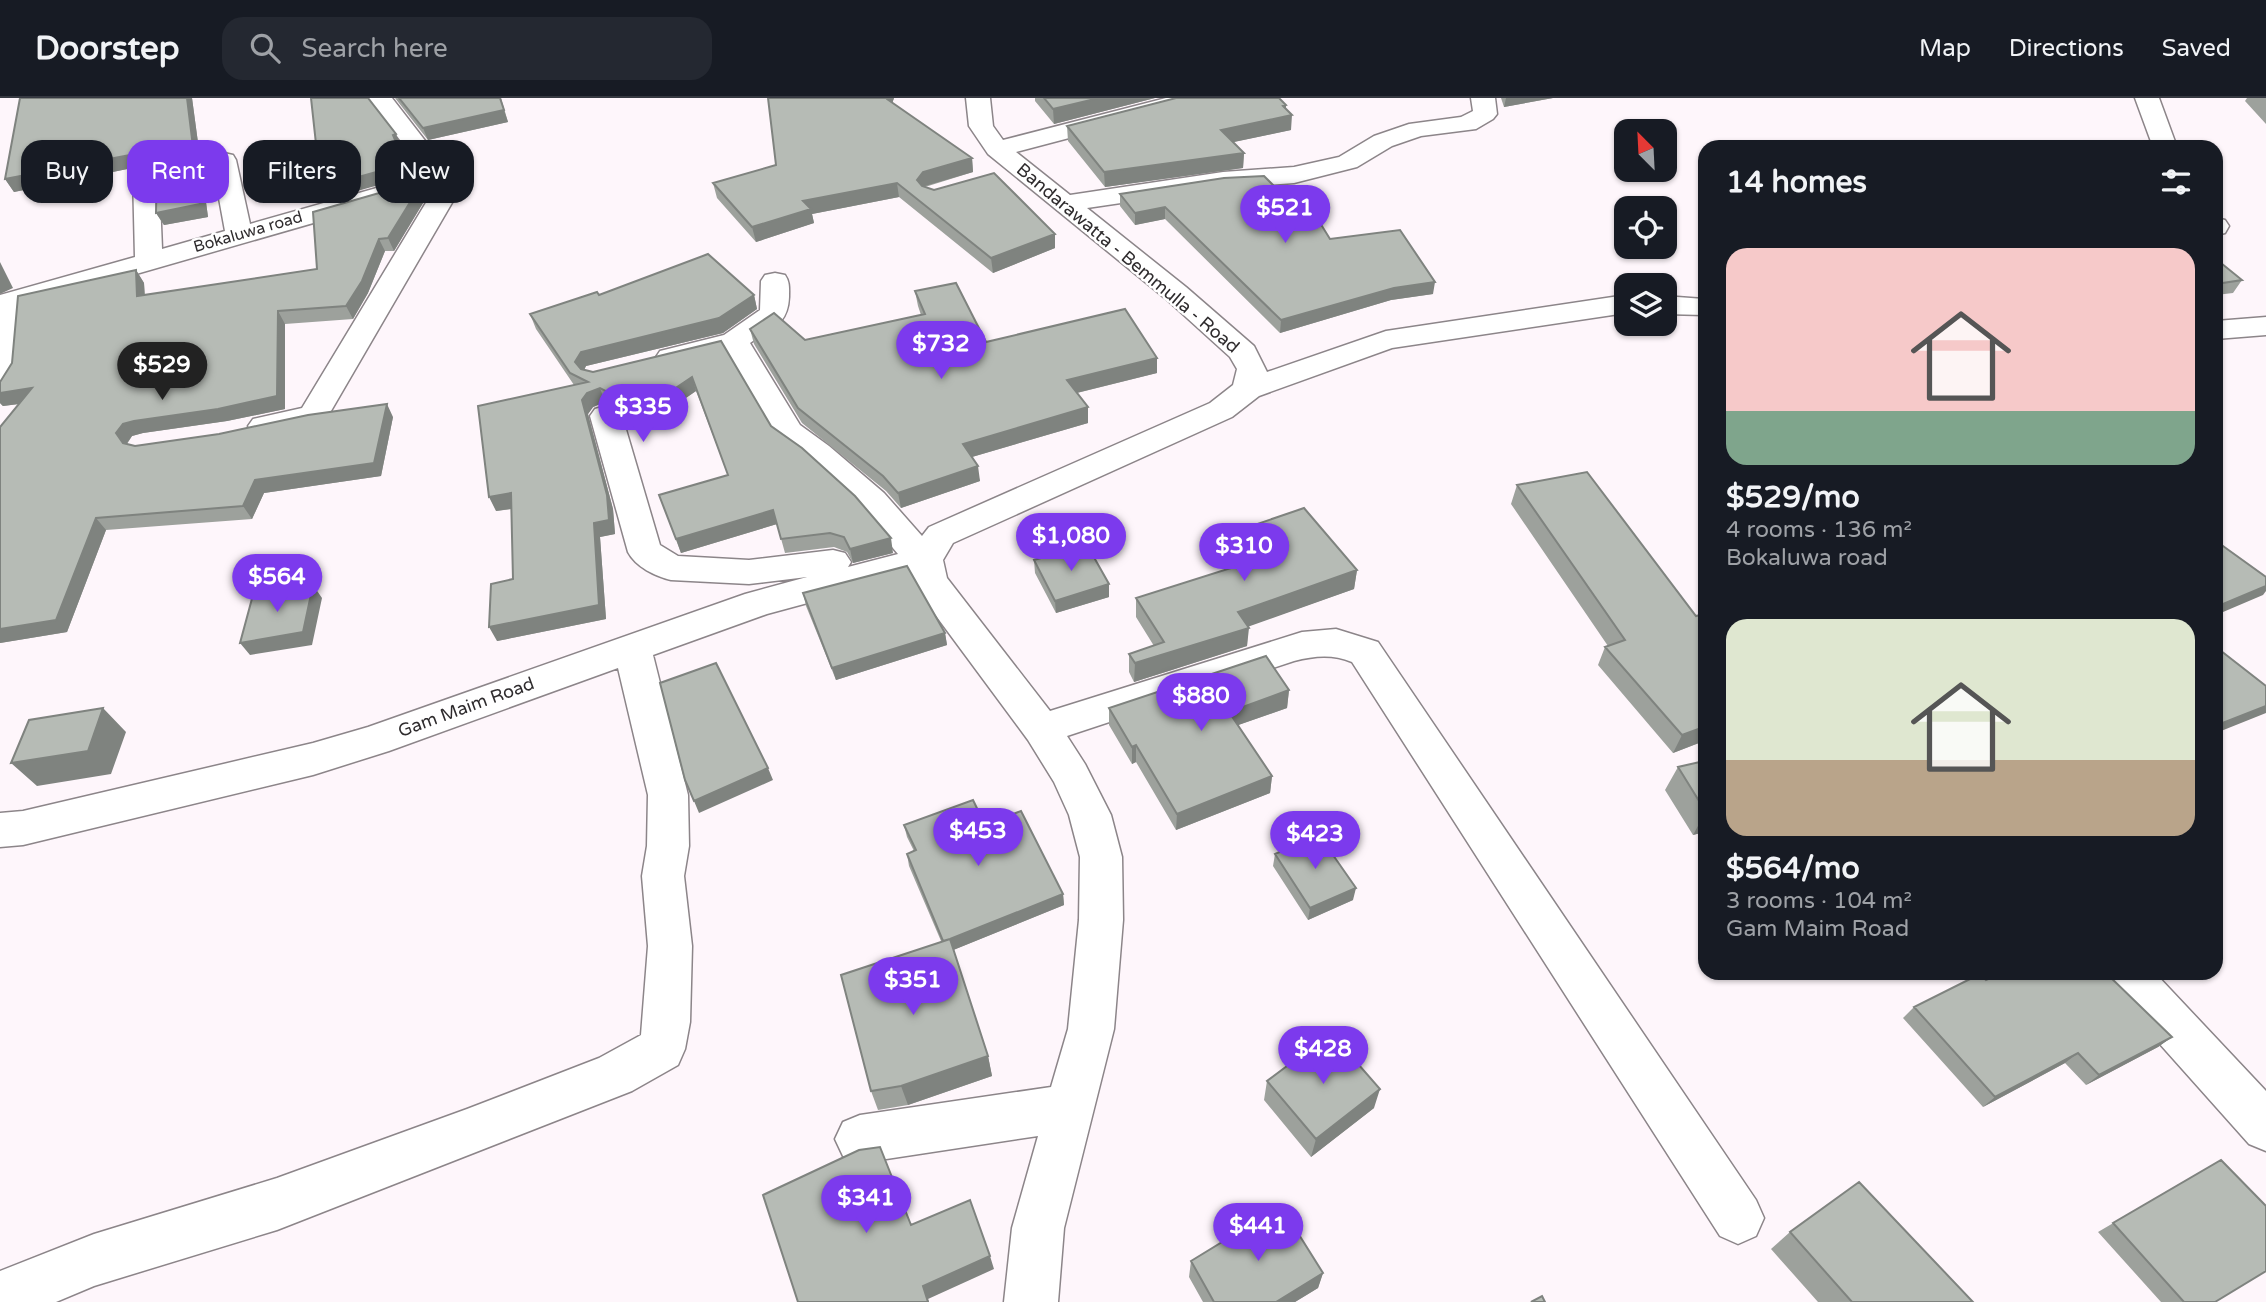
<!DOCTYPE html>
<html lang="en">
<head>
<meta charset="utf-8">
<style>
  body { margin:0; font-family:"Varela Round",sans-serif; background:#242831; color:#f1f3f6; height:100vh; display:flex; flex-direction:column; font-size:26px; white-space:nowrap }
  * { box-sizing:border-box; margin:0 }
  p { font-size:23px; color:#9ea1a6 }
  .icon { flex:none; width:38px; height:38px; fill:none; stroke:currentColor; stroke-width:2; stroke-linecap:round; stroke-linejoin:round }
  .map { position:relative; flex:1; overflow:hidden }
  .panel { position:absolute; left:1698px; top:42px; width:525px; height:840px; display:flex; flex-direction:column; background:#171b24; border-radius:21px; box-shadow:0 2px 5px #0004 }
  .panel>* { flex:none }
  .banner { position:absolute; left:21px; top:42px; width:665px; height:63px; display:flex; gap:14px }
  .needle { width:46px; rotate:336deg }
  .fabs { position:absolute; left:1614px; top:21px; display:grid; gap:14px }
  .fabs a { display:grid; place-items:center; width:63px; height:63px; border-radius:14px; background:#171b24; box-shadow:0 2px 5px #0004; font-size:35px }
  .price { position:absolute; translate:-50% -60px; padding:0 16px; border-radius:24px; background:#7c3aed; color:#fff; font-size:23px; line-height:46px; filter:drop-shadow(0 2px 4px #0008) }
  .price::after { content:''; position:absolute; left:50%; top:42px; width:21px; height:16px; margin-left:-10px; background:inherit; clip-path:polygon(0 0,100% 0,50% 100%) }
  .price.active { background:#222; color:#fff }
  ul { padding:0; list-style:none }
  li { display:grid; align-content:center; gap:14px; height:371px; padding:0 28px }
  li span { display:grid; place-items:center; height:217px; border-radius:21px; color:#555 }
  li>.icon { margin-inline-start:auto }
  span .icon { width:126px; height:126px; fill:#fffc; stroke-width:1 }
  li b { font-size:30px }
  h2 { display:flex; justify-content:space-between; align-items:center; height:84px; padding:0 28px; font-size:30px }
  .chip { padding:0 24px; border-radius:21px; background:#171b24; box-shadow:0 2px 5px #0004; font-size:24px; line-height:63px }
  .chip.active { background:#7c3aed; color:#fff }
  header { display:flex; align-items:center; gap:42px; box-sizing:border-box; height:98px; padding:0 35px; background:#171b24; border-bottom:2px solid #363941 }
  header strong { font-size:33px }
  nav { display:flex; gap:38px; margin-inline-start:auto; font-size:24px }
  .search { width:490px; height:63px; background:#242831; display:flex; align-items:center; gap:18px; box-sizing:border-box; padding:0 24px; border-radius:21px; color:#9ea1a6; font-size:26px }
  .map>svg:first-child { display:block }
  .lines { fill:none; stroke-linecap:round; stroke-linejoin:round }
  .minor-casing { stroke:#8c8589; stroke-width:3 }
  .minor { fill:#fff; fill-rule:evenodd }
  .wall { fill:#9da19c }
  .shaded-wall { fill:#7f837f }
  .building { fill:#b6bbb5; stroke:#7f837f; stroke-width:2 }
  .labels { text-anchor:middle; dominant-baseline:central; stroke-width:5; stroke-linejoin:round; paint-order:stroke }
  .far-street-label { font-size:16px; fill:#2f2c2e; stroke:#fff }
  .street-label { font-size:18px; fill:#2f2c2e; stroke:#fff }
</style>
</head>
<body>
<header>
<strong>Doorstep</strong>
<div class="search"><svg class="icon" aria-label="search" viewBox="0 0 24 24"><circle cx="10" cy="10" r="6"/><path d="M15 15l6 6"/></svg>Search here</div>
<nav><a>Map</a><a>Directions</a><a>Saved</a></nav>
</header>
<div class="map">
<svg width="2266" height="1204" viewBox="0 0 2266 1204">
  <rect width="100%" height="100%" fill="#fef6fb"/>
  <g class="lines">
    <defs>
      <path id="minor" d="M368 0H392L454 80 453 103 324 325 264 338 253 335 248 328 253 321 302 310 427 103 428 92 25 208 20 276 11 292 0 294V197L135 159 133 77 137 72 146 69 155 72 159 77 162 151 225 133 212 62 215 57 224 55 233 57 236 62 250 126 426 76Z
        M966 0H990L993 28 1003 42 1166 0H1206L1202 5 1016 54 1070 97 1223 74 1294 69 1339 59 1374 38 1409 26 1461 19 1473 13 1471 0H1495L1497 16 1493 21 1476 31 1421 38 1392 48 1357 69 1294 85 1223 90 1087 110 1186 189 1254 248 1267 274 1386 233 1626 197V215L1392 250 1259 298 1232 319 953 445 943 462 947 480 1050 613 1302 534 1336 531 1378 544 1756 1102 1764 1120 1756 1138 1738 1146 1720 1138 1352 564C1332 556 1315 558 1294 563L1067 638 1085 666 1111 717 1122 759 1123 822 1114 931 1064 1130 1058 1204H1004L1012 1130 1038 1038 860 1065 843 1058 835 1041 843 1024 860 1017 1051 989 1068 931 1079 822 1080 759 1069 717 1054 684 1028 642 917 492 911 477 767 516 653 557 688 697 689 748 684 778 692 848 690 924 685 951 678 967 632 993 277 1132 94 1188 56 1204H0V1173L94 1136 277 1080 467 1011 599 960 641 937 648 848 642 778 647 748 648 697 618 570 389 653 313 677 23 747 0 749V715L23 713 313 645 368 629 745 496 807 479 749 486 671 482C655 478 636 469 628 454L590 318 595 311 606 308 617 311 622 318 660 447 678 458 749 462 833 452 845 455 851 464 848 469 898 456 860 411 807 362 777 341 726 254 671 268 660 265 656 259 660 253 724 237 760 212 761 183 765 177 775 175 785 177C790 184 789 191 789 199 788 227 771 231 750 245L800 327 829 348 884 395 922 438 929 429 1210 305 1233 287 1237 271 1230 259 1166 201 988 56 969 28Z
        M2135 0H2159L2177 49H2153Z
        M2216 120 2225 122 2229 128 2225 135 2216 137Z
        M1664 198 1704 201V217L1664 216Z
        M2266 219V237L2216 241V223Z
        M2102 875H2155L2266 993V1053L2249 1046 2109 889Z"/>
    </defs>
    <use href="#minor" class="minor-casing"/>
    <use href="#minor" class="minor"/>
  </g>
  <path class="wall" d="M192 0 208 119 164 127 156 115 157 70 152 66 14 94 5 81Z
    M395 0H501L508 24 428 42Z
    M768 0H894L892 5 972 60 973 74 925 89 1055 150 993 175 899 99 812 116 814 125 756 144 717 100 713 85 776 67Z
    M1035 0H1155L1054 26 1035 3Z
    M1501 0H1553L1504 9Z
    M2247 0H2266V26L2245 3Z
    M1286 7V11L1291 32 1233 44 1244 55 1243 70 1105 89 1068 43 1067 28Z
    M414 85 423 105 394 153H385L368 195 353 221 285 226V311L227 323 143 335 132 338 127 346 135 348 393 319 381 378 264 395 252 421 106 432 67 534 0 545V329L19 306 3 308 0 305V284L136 172 144 185 145 197 317 171Z
    M1120 96 1287 101 1330 141 1433 196 1391 202 1280 235 1165 121 1135 127 1120 108Z
    M2216 161 2242 182 2233 195 2216 197Z
    M915 193 986 244 1157 275 1077 295 1088 309V325L972 359 980 383 901 410 886 393 802 325 754 246 750 231 805 242 921 217 918 208Z
    M754 197 757 211 723 235 586 268 584 272 593 274 721 243 771 328 893 455 853 465 847 454 834 449 785 455 777 426 681 455 659 397 728 377 696 293 648 326 605 304 593 309 588 316 613 411 615 436 600 439 606 521 497 543 513 481 512 411 496 413 574 287 536 231 530 216Z
    M1517 387 1696 518 1704 516V643L1673 655 1598 567 1605 549 1608 548 1511 406Z
    M1228 436 1357 472 1354 491 1248 528 1247 548 1134 584 1129 574V556L1154 548 1136 519V500L1237 468 1227 455Z
    M1034 462 1109 486V499L1056 515 1035 475Z
    M803 495 945 535 947 547 836 582 806 508Z
    M1289 592 1287 610 1238 627 1272 678 1270 695 1176 732 1136 664 1132 666 1109 627V610Z
    M1704 663V734L1693 737 1665 692 1678 669Z
    M904 727H985L1063 796 1064 807 953 852 988 958 992 978 908 1007 878 1012 871 993 941 843 909 768 907 756 914 753 907 739Z
    M1275 756 1353 802 1308 822 1273 768Z
    M1986 882 2172 939 2158 949 2086 987 2065 965 1983 1009 1903 920 1914 909Z
    M1267 983 1374 1010 1311 1059 1264 1002Z
    M2221 1062 2215 1204H2161L2098 1134Z
    M1790 1134 1973 1204H1818L1771 1151Z
    M1191 1163 1323 1175 1318 1190 1295 1204H1203L1189 1179Z"/>
  <path class="shaded-wall" d="M187 0H192L208 119 164 127 156 115Z
    M500 0 508 24 428 42 423 30Z
    M887 0H894L889 15Z
    M1099 0H1155L1054 26 1053 11Z
    M1506 0H1553L1504 9Z
    M1286 7 1285 19 1292 17 1291 32 1220 47 1221 32Z
    M396 36 401 48 398 49 393 37Z
    M145 54 152 66 14 94 5 81Z
    M1244 55 1243 70 1105 89 1104 74Z
    M157 56V70L149 58Z
    M972 60 973 74 925 88 919 96 917 82 923 74Z
    M405 66 411 78 318 104 312 92Z
    M897 85 899 99 812 116 814 125 756 144 752 129 803 103Z
    M417 93 423 105 394 153 388 140Z
    M1165 109V121L1135 127V115Z
    M1055 136V150L993 175 991 160Z
    M379 141 385 153 368 195 353 221 346 208Z
    M0 164 13 190 0 196Z
    M136 172 144 185 145 211 137 198Z
    M1435 184 1433 196 1391 202 1280 235 1281 222 1394 190Z
    M754 197 757 211 723 235 586 268 581 278 575 264 581 254Z
    M278 213 285 226V311L227 323 143 335 132 338 125 348 116 335 123 326Z
    M1157 260V275L1068 297 1067 282Z
    M692 279 696 293 648 326 643 312Z
    M32 290 42 303 3 308 0 305V295Z
    M600 290 605 304 593 309 588 316 613 411 615 436 600 439 606 521 497 543 489 529 599 507 582 302 587 295Z
    M387 306 393 319 381 378 264 395 252 421 243 408 255 382Z
    M1088 309V325L965 361 963 346Z
    M978 368 980 383 901 410 898 395Z
    M511 395 518 410 496 413 489 399Z
    M773 412 777 426 681 455 676 441Z
    M96 420 106 432 67 534 0 545V531Z
    M891 440 893 455 853 465 850 451Z
    M1357 472 1354 491 1236 533 1238 514Z
    M1109 486V499L1056 515 1055 503Z
    M313 487 322 500 312 547 250 557 240 545Z
    M2266 488V493L2263 497 2216 517V509Z
    M1249 530 1247 548 1134 584 1135 565Z
    M945 535 947 547 836 582 832 570Z
    M1289 592 1287 610 1227 631 1229 614Z
    M2266 608V615L2216 635V630L2220 626Z
    M103 610 126 634 111 676 37 688 11 665Z
    M1704 629V643L1673 655 1682 637Z
    M1136 647V664L1132 666V649Z
    M768 670 773 682 699 715 694 703Z
    M1272 678 1270 695 1176 732 1177 716Z
    M1704 717V734L1693 737Z
    M1356 790 1353 802 1308 822 1310 810Z
    M1063 796 1064 807 946 855 943 844Z
    M2172 939 2158 949 2086 987 2099 977Z
    M2078 955 2065 965 1983 1009 1995 999Z
    M988 958 992 978 908 1007 901 988Z
    M1380 991 1374 1010 1311 1059 1316 1041Z
    M990 1158 994 1171 928 1201 929 1204H928L923 1188Z
    M1323 1175 1318 1190 1295 1204H1276Z"/>
  <path class="building" d="M20 0H187L200 106 156 115 157 56 149 58 145 54 5 81Z
    M311 0H368L396 36 393 37 405 66 312 92 309 57 317 55Z
    M399 0H500L504 12 423 30Z
    M768 0H887V1L972 60 923 74 917 82 922 88 934 92 994 75 1055 136 991 160 897 85 803 103 811 111 752 129 713 85 776 67Z
    M1044 0H1099L1053 11Z
    M1176 0H1279L1286 7 1283 8 1292 17 1221 32 1244 55 1104 74 1067 28Z
    M1264 78 1287 101 1304 99 1330 141 1400 132 1435 184 1394 190 1281 222 1165 109 1135 115 1120 96 1224 80Z
    M414 85 417 93 388 140 379 141 362 183 346 208 278 213 277 298 218 311 134 323 123 326 116 335 123 345 135 348 219 336 308 317 387 306 374 365 255 382 243 408 96 420 56 522 0 531V329L32 290 0 295V284L12 265 18 198 136 172 137 198 317 171 313 114Z
    M708 156 754 197 719 220 581 254 575 264 581 271 593 274 721 243 771 328 802 350 855 398 891 440 850 451 844 439 830 435 781 441 773 412 676 441 659 397 728 377 692 279 643 312 600 290 587 295 582 302 607 397 609 422 594 425 599 507 489 529 491 486 513 481 511 395 489 399 478 308 588 284 570 275 530 216 597 194 599 197Z
    M2216 161 2242 182 2216 186Z
    M956 185 986 244 1125 211 1157 260 1067 282 1088 309 963 346 978 368 898 395 883 378 798 310 750 231 774 215 805 242 925 216 915 193Z
    M1587 374 1696 518 1704 516V629L1682 637 1605 549 1625 542 1517 387Z
    M1304 410 1357 472 1238 514 1249 530 1135 565 1129 556 1164 544 1136 500 1250 464 1228 436Z
    M2216 443 2266 479V488L2216 509Z
    M1087 447 1109 486 1055 503 1034 462Z
    M907 468 945 535 832 570 803 495Z
    M313 487 303 534 240 545 253 497Z
    M2216 549 2266 588V608L2220 626 2216 622Z
    M1266 558 1289 592 1229 614 1272 678 1177 716 1136 647 1132 649 1109 610Z
    M716 565 768 670 694 703 685 682 660 585Z
    M103 610 88 653 11 665 29 622Z
    M1704 663V711L1678 669Z
    M973 702 985 727 1021 713 1063 796 950 841 943 843 907 756 916 752 904 727Z
    M1319 737 1356 790 1310 810 1275 756Z
    M950 841 988 958 901 988 871 993 841 877Z
    M2001 875H2106L2172 939 2099 977 2078 955 1995 999 1914 909 1980 876 1986 882Z
    M1331 935 1380 991 1316 1041 1267 983Z
    M880 1049 911 1127 970 1102 990 1158 923 1188 928 1204H798L763 1097 859 1052Z
    M2221 1062 2266 1108V1173L2215 1204H2184L2113 1125Z
    M1859 1084 1973 1204H1852L1790 1134Z
    M1281 1108 1323 1175 1276 1204H1214L1191 1163Z
    M1542 1198 1545 1204H1531Z"/>
  <g class="labels">
    <g class="far-street-label">
      <text transform="translate(248 134) rotate(-16)">Bokaluwa road</text>
    </g>
    <g class="street-label">
      <text transform="translate(1128 160) rotate(40)">Bandarawatta - Bemmulla - Road</text>
      <text transform="translate(466 609) rotate(-20)">Gam Maim Road</text>
    </g>
  </g>
</svg>
<div class="fabs">
<a><svg class="needle" viewBox="-14 -14 28 28"><path d="M0-13l5 13h-10z" fill="#e53935"/><path d="M0 13l5-13h-10z" fill="#9ea1a6"/></svg></a>
<a><svg class="icon" aria-label="locate" viewBox="0 0 24 24"><circle cx="12" cy="12" r="6"/><path d="M12 2v4M12 18v4M2 12h4M18 12h4"/></svg></a>
<a><svg class="icon" aria-label="layers" viewBox="0 0 24 24"><path d="M12 4l9 5-9 5-9-5zM3 14l9 5 9-5"/></svg></a>
</div>
<b class="price" style="left:1285px;top:147px">$521</b>
<b class="price" style="left:941px;top:283px">$732</b>
<b class="price active" style="left:162px;top:304px">$529</b>
<b class="price" style="left:643px;top:346px">$335</b>
<b class="price" style="left:1071px;top:475px">$1,080</b>
<b class="price" style="left:1244px;top:485px">$310</b>
<b class="price" style="left:277px;top:516px">$564</b>
<b class="price" style="left:1201px;top:635px">$880</b>
<b class="price" style="left:978px;top:770px">$453</b>
<b class="price" style="left:1315px;top:773px">$423</b>
<b class="price" style="left:913px;top:919px">$351</b>
<b class="price" style="left:1323px;top:988px">$428</b>
<b class="price" style="left:866px;top:1137px">$341</b>
<b class="price" style="left:1258px;top:1165px">$441</b>
<div class="banner">
<a class="chip">Buy</a>
<a class="chip active">Rent</a>
<a class="chip">Filters</a>
<a class="chip">New</a>
</div>
<section class="panel">
<h2>14 homes<svg class="icon" aria-label="filters" viewBox="0 0 24 24"><path d="M4 7h16M4 17h16"/><circle cx="9" cy="7" r="2"/><circle cx="15" cy="17" r="2"/></svg></h2>
<ul>
<li><span style="background:linear-gradient(#f6c9c9 75%,#7fa58c 0)"><svg class="icon" aria-label="home" viewBox="0 0 24 24"><path d="M3 11l9-7 9 7M6 9v11h12V9"/></svg></span><div><b>$529/mo</b><p>4 rooms · 136 m²</p><p>Bokaluwa road</p></div></li>
<li><span style="background:linear-gradient(#dfe7d0 65%,#b9a48a 0)"><svg class="icon" aria-label="home" viewBox="0 0 24 24"><path d="M3 11l9-7 9 7M6 9v11h12V9"/></svg></span><div><b>$564/mo</b><p>3 rooms · 104 m²</p><p>Gam Maim Road</p></div></li>
</ul>
</section>
</div>
</body>
</html>
